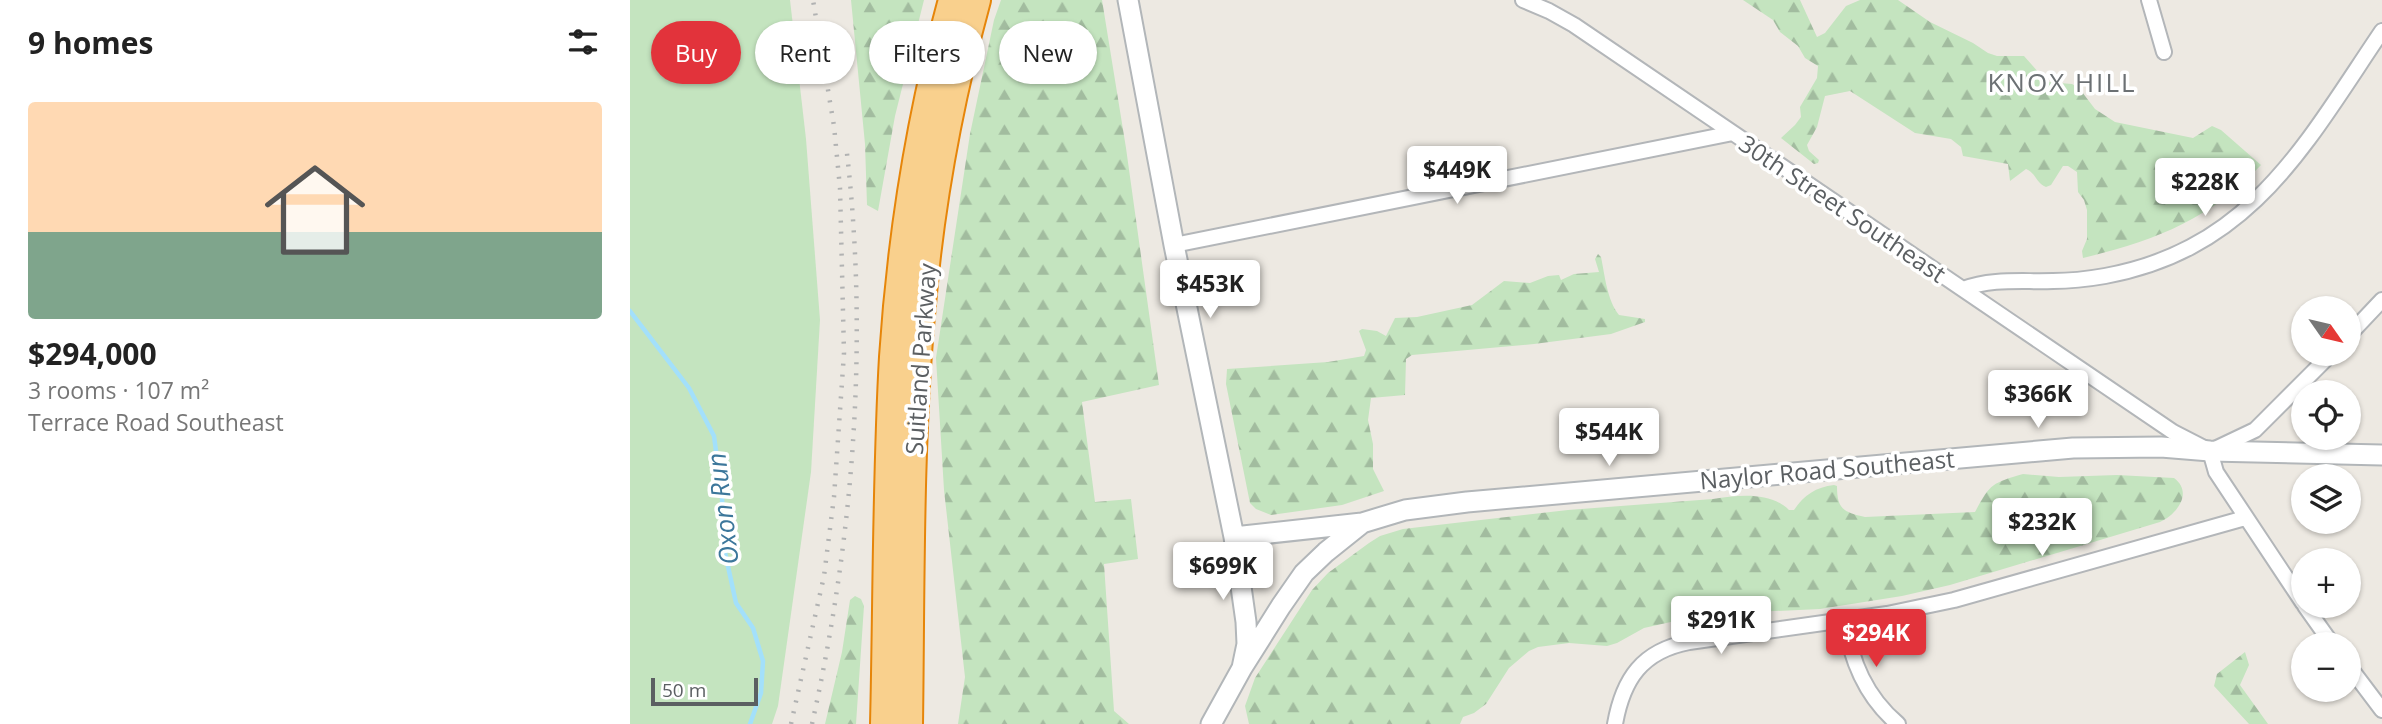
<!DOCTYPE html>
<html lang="en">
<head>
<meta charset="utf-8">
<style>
  body { margin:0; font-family:"Open Sans",sans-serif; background:#f2f2f2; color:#222; height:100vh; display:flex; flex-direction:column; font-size:26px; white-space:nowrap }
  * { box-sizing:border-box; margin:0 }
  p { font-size:23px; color:#767676 }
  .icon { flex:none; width:38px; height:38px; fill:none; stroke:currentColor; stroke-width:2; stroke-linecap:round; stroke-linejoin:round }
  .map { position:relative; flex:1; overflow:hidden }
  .drawer { display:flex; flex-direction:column; background:#fff; width:630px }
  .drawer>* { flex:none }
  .hud { position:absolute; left:21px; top:21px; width:665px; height:63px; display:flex; gap:14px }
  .needle { width:46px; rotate:124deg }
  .tools { position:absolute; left:1661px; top:296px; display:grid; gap:14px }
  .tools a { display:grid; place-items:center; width:70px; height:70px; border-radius:50%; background:#fff; box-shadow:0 2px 5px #0004; font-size:35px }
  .scale { position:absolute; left:21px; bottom:18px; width:107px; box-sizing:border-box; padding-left:7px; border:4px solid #5b5f62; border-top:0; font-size:19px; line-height:24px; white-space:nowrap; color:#5b5f62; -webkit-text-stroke:5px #fff; paint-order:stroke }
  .price { position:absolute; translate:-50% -60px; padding:0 16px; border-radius:7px; background:#fff; color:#222; font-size:23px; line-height:46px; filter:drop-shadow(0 2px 4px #0008) }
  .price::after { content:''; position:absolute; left:50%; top:42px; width:21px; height:16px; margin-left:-10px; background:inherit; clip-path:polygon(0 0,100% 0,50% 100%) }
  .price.selected { background:#e2333b; color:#fff }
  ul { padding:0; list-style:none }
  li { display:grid; align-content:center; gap:14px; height:371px; padding:0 28px }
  li span { display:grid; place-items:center; height:217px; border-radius:7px; color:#555 }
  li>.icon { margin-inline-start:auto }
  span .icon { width:126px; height:126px; fill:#fffc; stroke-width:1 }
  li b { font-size:30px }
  h2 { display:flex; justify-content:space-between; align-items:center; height:84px; padding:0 28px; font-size:30px }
  .chip { padding:0 24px; border-radius:32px; background:#fff; box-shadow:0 2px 5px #0004; font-size:24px; line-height:63px }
  .chip.selected { background:#e2333b; color:#fff }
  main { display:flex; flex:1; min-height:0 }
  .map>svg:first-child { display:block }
  .forest { fill:url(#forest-firs) }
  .park { fill:#c4e4bf }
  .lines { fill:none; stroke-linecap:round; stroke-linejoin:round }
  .stream { stroke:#a3e0fb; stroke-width:4.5 }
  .street-casing { stroke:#b3b6b9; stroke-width:18 }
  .secondary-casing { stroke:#b2b6b9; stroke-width:23 }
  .highway-casing { stroke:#e68509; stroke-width:30 }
  .street { stroke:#fff; stroke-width:14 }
  .secondary { stroke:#fff; stroke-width:19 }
  .highway { stroke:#f9d08d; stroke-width:26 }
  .rail { stroke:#b1b2b2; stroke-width:4.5; stroke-dasharray:2 9; stroke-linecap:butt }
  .labels { text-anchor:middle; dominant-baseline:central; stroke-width:7; stroke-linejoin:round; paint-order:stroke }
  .street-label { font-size:24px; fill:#5b5f62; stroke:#fff }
  .neighbourhood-label { font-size:26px; letter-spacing:2px; fill:#6c7174; stroke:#fff }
  .water-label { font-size:26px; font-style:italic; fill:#3c779b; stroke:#fff }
</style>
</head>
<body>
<main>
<section class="drawer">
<h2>9 homes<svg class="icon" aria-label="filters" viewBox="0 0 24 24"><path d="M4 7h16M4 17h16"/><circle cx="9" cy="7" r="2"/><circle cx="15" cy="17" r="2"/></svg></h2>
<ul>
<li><span style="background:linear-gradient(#ffd9b3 60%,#7fa58c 0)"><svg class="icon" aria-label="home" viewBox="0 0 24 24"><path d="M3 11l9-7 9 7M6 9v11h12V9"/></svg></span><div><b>$294,000</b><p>3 rooms · 107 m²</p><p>Terrace Road Southeast</p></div></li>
</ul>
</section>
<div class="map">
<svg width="1752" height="724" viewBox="0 0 1752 724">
  <defs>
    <pattern id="forest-firs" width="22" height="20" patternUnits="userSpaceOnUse" patternTransform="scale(1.75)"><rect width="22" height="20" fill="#c4e4bf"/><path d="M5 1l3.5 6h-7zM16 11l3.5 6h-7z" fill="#a2bc9f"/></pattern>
  </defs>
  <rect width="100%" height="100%" fill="#ede9e2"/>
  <path class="forest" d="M221 0H294L265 116 248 211 237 205 235 144Z
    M371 0H472L496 148 529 385 452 402 465 502 501 499 508 559 474 564 484 711 499 724H328L335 677 314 490 306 358 340 134 364 20Z
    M1113 0H1170L1187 37 1195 33 1216 6 1230 0H1268L1300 22 1343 43 1358 53 1367 56H1394L1417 82 1442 84 1449 88 1465 109 1485 122 1563 138 1582 126 1591 130 1631 165C1580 220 1523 241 1453 258L1452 251 1457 239V210L1454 200 1448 192 1447 172 1438 166H1433L1421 185 1416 187C1406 183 1406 173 1396 169L1380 181 1378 164 1333 156 1331 147 1321 139 1285 133 1220 91 1195 96 1187 127 1177 145 1179 151 1189 160 1188 163 1184 164 1151 138 1165 125 1171 117 1170 107 1187 78 1188 66 1175 58 1168 46 1150 32 1143 20Z
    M968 254 971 257C975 276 977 300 989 315L1015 319V322L981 334 904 344 782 355 776 359 775 395 741 398 738 420 743 444V469L754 491 712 505 641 515 626 509 620 503 596 384 597 369 698 362 734 356 736 350 729 331 732 329 747 331 756 336 765 318 787 317 842 305 874 281 900 283 918 276 929 275 931 280 944 274 969 272 965 259Z
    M1393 474 1429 477 1487 475 1544 478C1564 493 1546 515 1530 522L1320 585 1272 596 1190 609 1102 613 1054 619 1014 628 987 643 977 646 939 643 908 647 899 651 879 668 856 704 844 713 833 717 830 724H619L615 706 625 678 682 590 698 573 739 543 750 536 773 529 938 510 1083 499C1108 495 1140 491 1159 510H1164C1174 495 1186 487 1204 485L1207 486C1207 509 1213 512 1235 517L1345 512C1360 484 1362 483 1393 474Z
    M225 596 231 599 234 606 226 724H195L212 652 220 600Z
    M1615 652 1619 665 1610 685 1638 724H1619L1584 686 1587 674Z"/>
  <path class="park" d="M0 0H160L176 139 190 320 181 472 148 706 142 724H0Z"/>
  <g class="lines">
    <path class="stream" d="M0 311 59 388 84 436 92 497 94 548 106 603 123 628 133 661 131 693 120 724"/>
    <defs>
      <path id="street" d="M893 0 919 11 944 25 1543 432 1580 451 1586 472 1673 603
        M1519 0 1534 52
        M544 245 1103 133
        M1333 289C1362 278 1392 282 1423 281 1440 281 1458 279 1475 276 1622 249 1676 143 1752 31
        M1718 336 1752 300
        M1585 449 1625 430 1701 354
        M1675 606 1702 644
        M1215 620C1221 662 1236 697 1268 724
        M1718 665 1752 710
        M985 724C993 679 1012 651 1059 642L1257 614 1324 600 1615 518"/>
      <path id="secondary" d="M498 0 544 245 604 537 616 622 617 644 612 668
        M604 537 732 523 775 510 837 502 1443 448 1531 447 1580 451 1752 455
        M581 724 612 668 651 606 674 573 696 552 731 524"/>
      <path id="highway" d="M254 724C257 602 256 479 263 357 271 237 290 116 322 0
        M279 724C281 584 279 443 292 304 301 201 320 99 347 0"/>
    </defs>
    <use href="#street" class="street-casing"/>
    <use href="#secondary" class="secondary-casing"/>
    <use href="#highway" class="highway-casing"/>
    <use href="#street" class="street"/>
    <use href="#secondary" class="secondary"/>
    <use href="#highway" class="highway"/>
    <path class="rail" d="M161 724 194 576 204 497 214 353 210 188 204 126 183 0
      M182 724C224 535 239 338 216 145"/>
  </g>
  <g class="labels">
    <g class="street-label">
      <text transform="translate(1213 208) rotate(34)">30th Street Southeast</text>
      <text transform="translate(290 359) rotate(-86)">Suitland Parkway</text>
      <text transform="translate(1197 469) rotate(-5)">Naylor Road Southeast</text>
    </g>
    <g class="neighbourhood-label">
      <text x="1432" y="82">KNOX HILL</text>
    </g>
    <g class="water-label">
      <text transform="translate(92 509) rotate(-97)">Oxon Run</text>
    </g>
  </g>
</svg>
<div class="tools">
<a><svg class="needle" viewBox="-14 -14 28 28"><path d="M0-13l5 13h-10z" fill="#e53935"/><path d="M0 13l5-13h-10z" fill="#767676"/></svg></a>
<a><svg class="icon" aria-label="locate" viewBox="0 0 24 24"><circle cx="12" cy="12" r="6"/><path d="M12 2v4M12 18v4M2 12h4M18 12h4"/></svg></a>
<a><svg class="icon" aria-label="layers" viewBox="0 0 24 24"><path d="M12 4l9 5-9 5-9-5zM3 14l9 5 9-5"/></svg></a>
<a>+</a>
<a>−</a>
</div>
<div class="scale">50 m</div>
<b class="price" style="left:827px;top:206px">$449K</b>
<b class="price" style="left:1575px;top:218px">$228K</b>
<b class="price" style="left:580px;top:320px">$453K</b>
<b class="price" style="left:1408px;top:430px">$366K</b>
<b class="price" style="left:979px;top:468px">$544K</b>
<b class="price" style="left:1412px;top:558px">$232K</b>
<b class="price" style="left:593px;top:602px">$699K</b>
<b class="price" style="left:1091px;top:656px">$291K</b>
<b class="price selected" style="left:1246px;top:669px">$294K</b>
<div class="hud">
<a class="chip selected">Buy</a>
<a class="chip">Rent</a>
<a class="chip">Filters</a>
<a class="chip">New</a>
</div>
</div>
</main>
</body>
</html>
